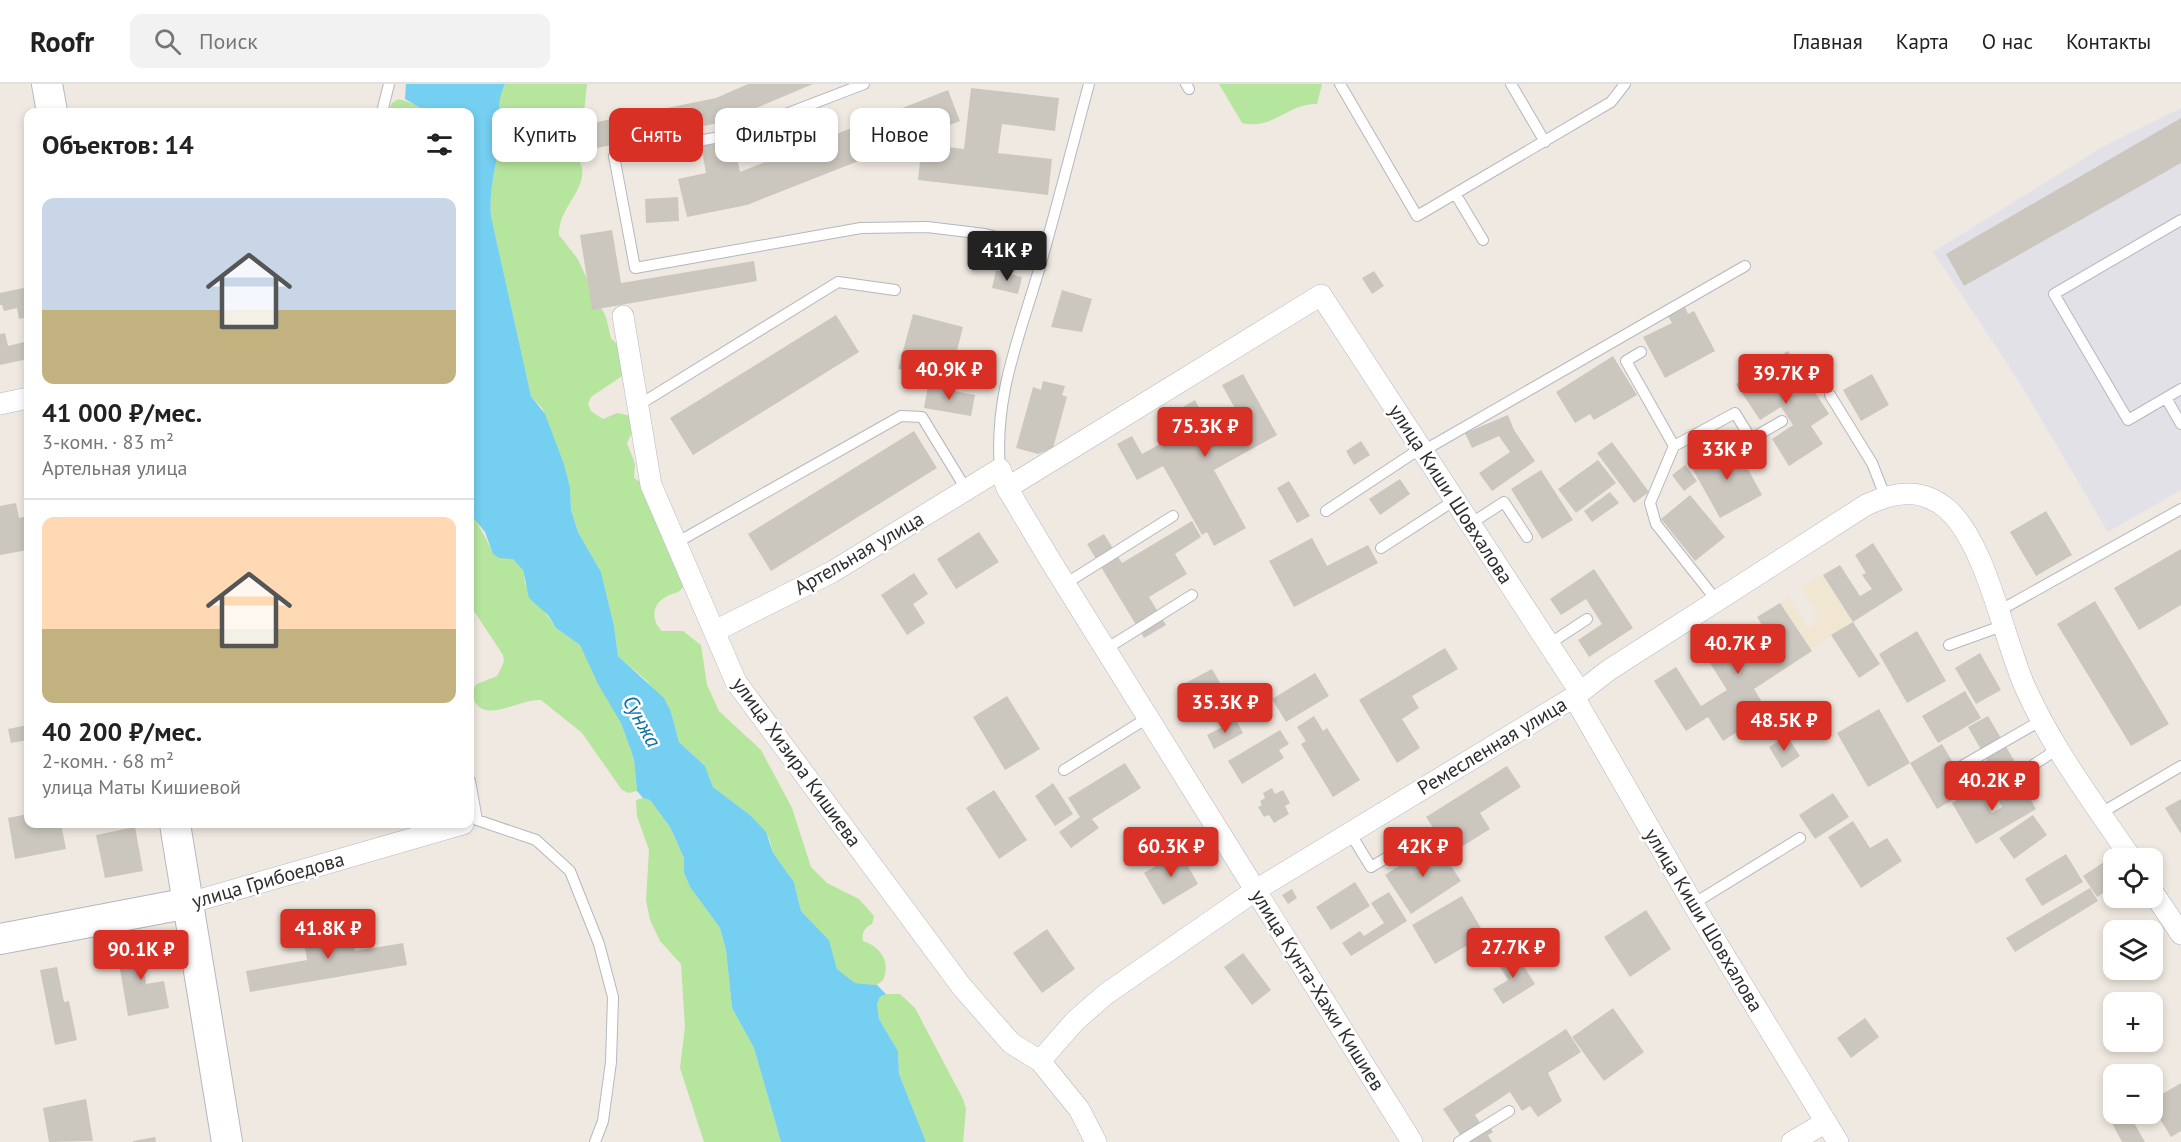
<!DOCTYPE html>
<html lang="ru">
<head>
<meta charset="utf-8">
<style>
  body { margin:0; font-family:"PT Sans",sans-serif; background:#f2f2f2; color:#222; height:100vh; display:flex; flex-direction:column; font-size:22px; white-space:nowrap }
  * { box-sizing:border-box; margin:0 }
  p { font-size:20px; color:#767676 }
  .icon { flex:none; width:33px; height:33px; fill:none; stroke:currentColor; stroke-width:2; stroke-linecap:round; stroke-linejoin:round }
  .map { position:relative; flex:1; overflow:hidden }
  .sheet { position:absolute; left:24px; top:24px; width:450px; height:720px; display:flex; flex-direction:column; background:#fff; border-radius:12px; box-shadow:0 3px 9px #0003 }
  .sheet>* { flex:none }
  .top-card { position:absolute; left:492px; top:24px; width:570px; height:54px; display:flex; gap:12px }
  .fabs { position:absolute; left:2103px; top:764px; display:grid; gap:12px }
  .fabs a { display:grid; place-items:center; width:60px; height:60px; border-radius:12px; background:#fff; box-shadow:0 3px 9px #0003; font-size:30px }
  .price { position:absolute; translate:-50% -51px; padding:0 14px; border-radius:6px; background:#d93025; color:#fff; font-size:20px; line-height:39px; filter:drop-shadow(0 2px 3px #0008) }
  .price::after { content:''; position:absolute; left:50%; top:36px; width:18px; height:14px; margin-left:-9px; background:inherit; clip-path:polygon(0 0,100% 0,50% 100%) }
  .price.current { background:#222; color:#fff }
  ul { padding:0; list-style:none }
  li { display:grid; align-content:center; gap:12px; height:318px; padding:0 18px }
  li+li { border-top:2px solid #e0e0e0 }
  li span { display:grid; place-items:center; height:186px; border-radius:12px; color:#555 }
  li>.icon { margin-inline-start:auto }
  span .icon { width:108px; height:108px; fill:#fffc; stroke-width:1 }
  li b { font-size:26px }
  h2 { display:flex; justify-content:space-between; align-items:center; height:72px; padding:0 18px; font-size:26px }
  .tag { padding:0 21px; border-radius:12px; background:#fff; box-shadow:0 3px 9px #0003; font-size:21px; line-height:54px }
  .tag.current { background:#d93025; color:#fff }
  header { display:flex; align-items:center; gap:36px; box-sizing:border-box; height:84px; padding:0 30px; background:#fff; border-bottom:2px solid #e0e0e0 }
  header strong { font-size:28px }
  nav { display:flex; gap:33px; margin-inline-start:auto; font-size:21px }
  .search { width:420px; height:54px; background:#f2f2f2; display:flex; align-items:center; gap:15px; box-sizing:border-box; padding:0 21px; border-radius:12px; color:#767676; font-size:22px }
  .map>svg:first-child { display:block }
  .industrial { fill:#e3e1e8 }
  .education { fill:#f0e6d1 }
  .green { fill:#b6e59e }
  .water { fill:#75cff0 }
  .building { fill:#cbc7bf }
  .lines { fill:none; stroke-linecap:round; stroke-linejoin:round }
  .lane-casing { stroke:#b4b7c1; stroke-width:12 }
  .street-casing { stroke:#b4b7c1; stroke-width:22 }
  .secondary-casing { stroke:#b4b7c1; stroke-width:32 }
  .lane { stroke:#fff; stroke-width:10 }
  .street { stroke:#fff; stroke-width:21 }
  .secondary { stroke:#fff; stroke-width:30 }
  .labels { text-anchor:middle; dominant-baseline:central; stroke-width:5; stroke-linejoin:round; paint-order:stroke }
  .street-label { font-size:20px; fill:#2e2e2e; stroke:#fff }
  .water-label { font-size:21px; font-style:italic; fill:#0d6fa3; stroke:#fff }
</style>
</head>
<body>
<header>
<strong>Roofr</strong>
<div class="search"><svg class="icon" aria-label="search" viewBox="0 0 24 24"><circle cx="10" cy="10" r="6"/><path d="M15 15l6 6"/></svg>Поиск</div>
<nav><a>Главная</a><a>Карта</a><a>О нас</a><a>Контакты</a></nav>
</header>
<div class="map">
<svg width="2181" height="1058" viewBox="0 0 2181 1058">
  <rect width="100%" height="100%" fill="#efe9e1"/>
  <path class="industrial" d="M2181 24V406L2108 448 2018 296 1933 168 2106 61Z"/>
  <path class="education" d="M1823 491 1853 538 1810 565 1780 519 1789 513 1808 544 1817 539 1813 531 1817 527 1802 504Z"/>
  <path class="green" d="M505 0H587L584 28 569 51 567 59C571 68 580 75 582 84 586 107 558 124 559 151L577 174 606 233 611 254 630 273 628 288 591 313 588 320 591 327 603 335 617 329 632 332 633 346 627 359 635 380 634 394 640 398 684 497C683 511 674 507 664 514 651 522 652 538 662 547H683L701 561 707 601 719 627 761 666 792 724 811 783 827 799 859 815 874 832 872 840C864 844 862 848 863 857 881 863 891 878 883 896L877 901 855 899 837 885 829 856 801 827 794 798 773 769 769 754 750 731 713 703 705 682 679 658 671 628 647 597 618 572 614 542 601 488 578 448 571 426 570 403 564 380 542 324 531 312 491 132C488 102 500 72 500 42 500 23 497 18 505 0Z
    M1219 0H1322L1317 20C1286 20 1274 46 1242 39Z
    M398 15 419 21 428 28H388L392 19Z
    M470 417C472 437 486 450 493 470L513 474 518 479 523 485 525 500 556 544 580 561 621 639 634 675 637 707 629 709 622 706 582 649 541 616C518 614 477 646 472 607L477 600 497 592 504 578 503 571 470 521Z
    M643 714 650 716 670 743 684 774V789L690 803 720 844 726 866 732 924 754 964 781 1058H704L680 984 685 943 681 880 660 857 650 836 646 816 649 766 637 732 636 716Z
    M886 910H900L915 924 963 1015 966 1025 963 1058H926L899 990 898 967 879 935 877 920 880 913Z"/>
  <path class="water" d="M406 0H505C497 18 500 23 500 42 500 72 488 102 491 132L531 312 545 330 564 380 570 403 571 426 578 448 601 488 614 542 618 572 664 614 671 628 679 658 705 682 713 703 750 731 766 748 773 769 794 798 801 827 829 856 837 885 855 899 877 901 886 910 880 913 877 920 879 935 898 967 899 990 926 1058H781L754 964 732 924 726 866 720 844 690 803 684 789V774L670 743 650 716 643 714 637 707 634 675 621 639 598 600 580 561 556 544 548 531 529 514 523 486 513 475 499 474 493 470 485 448 471 431 470 417V28H428L405 15Z"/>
  <path class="building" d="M748 0H813L723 38 597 64 592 39 716 14Z
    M971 4 1059 14 1055 47 1002 40 998 69 1052 75 1048 111 918 96 922 60 964 65Z
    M948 6 960 37 747 121 687 133 678 95 706 89 701 61 733 55 740 88Z
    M2181 34V79L1964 202 1946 170Z
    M678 113 679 137 646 139 645 115Z
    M612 146 621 199 754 177 757 197 592 226 580 151Z
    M996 186 1022 193 1018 210 992 204Z
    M1374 187 1384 202 1372 210 1362 194Z
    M28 203V233L19 235 17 224 4 227 2 221H0V209Z
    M1062 206 1092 215 1082 248 1051 243Z
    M1685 223 1688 230 1694 227 1715 267 1665 294 1643 253 1672 239 1668 232Z
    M913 230 963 243 949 298 898 285Z
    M836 231 859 268 693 371 670 334Z
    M5 249 8 262 28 257V275L0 281V250Z
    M1788 267 1829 330 1811 342 1823 360 1789 382 1772 355 1793 341 1781 323 1760 336 1736 300Z
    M1613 272 1637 311 1594 336 1590 330 1575 339 1556 308Z
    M1243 290 1277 351 1214 386 1246 444 1214 462 1207 448 1202 451 1163 382 1137 396 1117 360 1132 352 1142 370 1171 354 1161 336 1195 316 1204 333 1209 331 1220 352 1243 339 1222 301Z
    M1872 290 1889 321 1861 337 1843 306Z
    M1043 297 1065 302 1062 311 1067 313 1053 364 1038 370 1016 364 1033 303 1041 306Z
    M928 302 975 311 971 332 924 324Z
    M1508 331 1514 346 1535 377 1492 407 1479 389 1510 368 1499 352 1472 364 1465 349Z
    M914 347 937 384 771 487 748 450Z
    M1361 357 1370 371 1354 381 1346 367Z
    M1612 358 1649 408 1634 419 1597 369Z
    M1735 361 1762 411 1720 434 1692 384Z
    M1598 376 1616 399 1576 429 1558 405Z
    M1685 381 1697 397 1684 407 1672 391Z
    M1541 386 1573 436 1542 455 1511 405Z
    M1400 395 1410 410 1380 431 1369 415Z
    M1289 397 1310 432 1297 439 1277 404Z
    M1610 408 1619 419 1592 438 1584 427Z
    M1690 411 1725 453 1695 477 1661 435Z
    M16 419 19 434 28 432V466L0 471V422Z
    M2046 427 2072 471 2036 492 2010 448Z
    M1192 437 1201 453 1175 470 1187 490 1149 513 1166 541 1144 554 1087 460 1104 450 1122 479Z
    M979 448 999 478 956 505 937 475Z
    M1312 454 1327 482 1368 461 1378 479 1294 523 1269 477Z
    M1873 459 1903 506 1853 538 1823 491 1840 481 1860 512 1872 505 1862 491 1866 489 1855 471Z
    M2181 465V521L2139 546 2114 504Z
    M1594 485 1633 544 1589 573 1578 556 1602 540 1586 515 1561 531 1550 515Z
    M914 489 928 510 913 520 925 539 907 551 881 511Z
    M2095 517 2169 640 2131 662 2057 540Z
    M1780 519 1812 567 1754 605 1768 628 1723 657 1708 633 1686 647 1654 597 1676 583 1701 622 1727 606 1703 568 1745 541 1757 559 1769 552 1757 533Z
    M1853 538 1880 580 1859 594 1831 551Z
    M1917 547 1946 597 1907 619 1879 570Z
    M1445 564 1458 585 1412 612 1419 624 1402 635 1420 664 1397 679 1359 616Z
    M1980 569 2001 606 1976 620 1955 584Z
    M1212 585 1226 609 1193 628 1178 603Z
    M1315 589 1329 612 1286 638 1272 615Z
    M1965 607 1981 634 1938 659 1922 632Z
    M1007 612 1040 665 1005 686 973 633Z
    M1879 625 1910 679 1942 660 1969 706 1937 725 1910 679 1868 703 1837 649Z
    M1314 632 1323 647 1327 644 1360 696 1333 713 1301 660 1306 657 1297 643Z
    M1988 632 2015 678 1984 696 1976 682 1987 676 1968 643Z
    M1236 636 1243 649 1214 665 1207 651Z
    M28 641V656L11 659 8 645Z
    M1280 646 1289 660 1279 666 1284 674 1242 700 1228 677Z
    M1787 652 1800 672 1782 684 1769 663Z
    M1125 679 1141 704 1092 735 1099 744 1071 764 1059 748 1080 733 1068 714Z
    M1507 682 1521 703 1480 729 1490 745 1450 770 1426 733Z
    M1053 699 1073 730 1055 742 1035 712Z
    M2022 701 2036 725 1976 760 1952 719 1978 704 1992 729 2002 723 1998 715Z
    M1272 704 1275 710 1283 706 1290 719 1285 722 1289 730 1274 739 1269 731 1264 733 1258 723 1262 721 1260 717 1265 714 1263 709Z
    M994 706 1027 756 999 775 966 724Z
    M1833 709 1849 733 1815 755 1799 731Z
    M2181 715V750L2165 724Z
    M28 730V740H61L66 765 15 775 8 734Z
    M2033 731 2047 751 2014 775 1999 754Z
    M1853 737 1870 764 1887 754 1902 777 1861 804 1828 753Z
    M135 743 143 787 105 794 96 751Z
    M1435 758 1461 797 1411 830 1385 791Z
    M1180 768 1198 800 1163 821 1144 789Z
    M2066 770 2083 798 2042 822 2025 795Z
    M2104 778 2114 792V802L2097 813 2083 792Z
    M1355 798 1370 822 1331 846 1316 823Z
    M2090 804 2098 817 2015 868 2006 854Z
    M1292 805 1297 814 1288 820 1282 811Z
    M1389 808 1407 837 1351 872 1342 859 1360 847 1364 852 1384 839 1371 819Z
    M1462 812 1485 851 1435 880 1412 841Z
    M1646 826 1671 865 1630 893 1604 853Z
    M350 838 355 867 403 859 407 881 250 908 246 887 307 876 302 846Z
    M1047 845 1075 885 1042 909 1013 869Z
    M157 861 161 880 143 883 146 900 164 897 169 924 128 932 117 868Z
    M1515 868 1535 900 1503 920 1493 905 1508 896 1497 878Z
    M1243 869 1271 906 1252 921 1224 883Z
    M57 883 64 918 69 917 77 956 55 961 40 886Z
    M1613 924 1644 968 1604 997 1572 953Z
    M1865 934 1879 953 1851 974 1837 954Z
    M1566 945 1581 968 1548 989 1562 1017 1538 1033 1530 1022 1522 1027 1510 1008 1475 1031 1480 1039 1486 1036 1493 1048 1488 1051 1492 1058H1465L1443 1025Z
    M2181 999V1047L2171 1053 2152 1022V1016Z
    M86 1015 93 1057 49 1058 43 1024Z
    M2129 1030 2145 1058H2122L2112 1039Z
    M155 1053 156 1058H133V1057Z"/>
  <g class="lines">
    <defs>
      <path id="lane" d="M864 0 731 51 614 72 635 184 861 144 927 143 985 150 1044 166
        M1186 0 1189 5
        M1340 0 1417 132 1611 18 1625 0
        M1511 0 1545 58
        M382 28 389 0
        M1456 111 1483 156
        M2181 136 2054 210 2128 336 2181 305
        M1641 268 1626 277 1674 362
        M1830 311 1872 379 1885 412
        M2166 314 2181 340
        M637 322 838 198 895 206
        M1423 367 1745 182
        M1000 385C994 313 1018 257 1038 189 1056 127 1072 63 1089 0
        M1326 427 1421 364
        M1470 440 1504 418 1527 453
        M676 459 901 332 922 333 966 405
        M1381 464 1455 416
        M1065 500 1173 432
        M1717 517 1656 440 1650 419 1674 362 1735 329 1751 355 1782 337
        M1997 528 2181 425
        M1549 560 1587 535
        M1949 561 2002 542
        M1106 565 1192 511
        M1960 683 2042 636
        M1064 686 1149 633
        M470 697 477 736 536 756 570 787 599 860 613 913 611 978 603 1037 595 1058
        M1994 707 2059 664
        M2101 729 2181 682
        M1350 749 1371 783 1422 753
        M1693 820 1800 754
        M1459 1058 1509 1027"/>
      <path id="street" d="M623 232 651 401 736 598 962 903 1011 959 1040 977 1079 1025 1096 1058
        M0 320 28 314
        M1007 404 1321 211 1580 608
        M715 547 832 488 1000 385 1007 404 1050 476 1412 1058
        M1574 613 1693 820 1838 1058
        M2152 807 2181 850
        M189 819 463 740
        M1040 977 1075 937 1106 910 1256 806 1574 613 1609 586 1866 421C1893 408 1922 403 1947 425 1986 459 2003 553 2025 603 2052 664 2094 719 2131 774
        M1792 1058 1826 1038"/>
      <path id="secondary" d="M47 0 52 28
        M175 740 227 1058
        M0 855 189 819"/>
    </defs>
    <use href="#lane" class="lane-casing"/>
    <use href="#street" class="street-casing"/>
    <use href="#secondary" class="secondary-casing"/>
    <use href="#lane" class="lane"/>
    <use href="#street" class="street"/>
    <use href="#secondary" class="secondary"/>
  </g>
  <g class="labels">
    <g class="street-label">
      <text transform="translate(1451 410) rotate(57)">улица Киши Шовхалова</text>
      <text transform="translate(859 469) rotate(-30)">Артельная улица</text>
      <text transform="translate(1492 662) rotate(-31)">Ремесленная улица</text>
      <text transform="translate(797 678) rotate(54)">улица Хизира Кишиева</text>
      <text transform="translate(268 796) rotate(-16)">улица Грибоедова</text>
      <text transform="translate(1704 836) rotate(59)">улица Киши Шовхалова</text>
      <text transform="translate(1318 906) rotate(58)">улица Кунта-Хажи Кишиев</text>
    </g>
    <g class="water-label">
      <text transform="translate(642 637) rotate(61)">Сунжа</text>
    </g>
  </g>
</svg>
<div class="fabs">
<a><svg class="icon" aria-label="locate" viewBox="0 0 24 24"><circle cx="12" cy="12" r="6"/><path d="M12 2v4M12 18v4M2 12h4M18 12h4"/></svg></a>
<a><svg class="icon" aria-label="layers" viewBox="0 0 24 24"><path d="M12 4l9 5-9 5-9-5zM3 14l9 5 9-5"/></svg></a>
<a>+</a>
<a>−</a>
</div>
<b class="price current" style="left:1007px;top:198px">41K ₽</b>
<b class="price" style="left:949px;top:317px">40.9K ₽</b>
<b class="price" style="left:1786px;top:321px">39.7K ₽</b>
<b class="price" style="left:1205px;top:374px">75.3K ₽</b>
<b class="price" style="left:1727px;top:397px">33K ₽</b>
<b class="price" style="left:1738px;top:591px">40.7K ₽</b>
<b class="price" style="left:1225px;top:650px">35.3K ₽</b>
<b class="price" style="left:1784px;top:668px">48.5K ₽</b>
<b class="price" style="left:1992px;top:728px">40.2K ₽</b>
<b class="price" style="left:1171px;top:794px">60.3K ₽</b>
<b class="price" style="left:1423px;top:794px">42K ₽</b>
<b class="price" style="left:328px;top:876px">41.8K ₽</b>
<b class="price" style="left:1513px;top:895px">27.7K ₽</b>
<b class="price" style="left:141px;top:897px">90.1K ₽</b>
<div class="top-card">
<a class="tag">Купить</a>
<a class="tag current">Снять</a>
<a class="tag">Фильтры</a>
<a class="tag">Новое</a>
</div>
<section class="sheet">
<h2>Объектов: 14<svg class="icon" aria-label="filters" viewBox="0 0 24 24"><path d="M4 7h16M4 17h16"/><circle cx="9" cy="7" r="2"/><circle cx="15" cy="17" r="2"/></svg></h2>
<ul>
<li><span style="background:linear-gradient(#c9d6e8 60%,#c2b280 0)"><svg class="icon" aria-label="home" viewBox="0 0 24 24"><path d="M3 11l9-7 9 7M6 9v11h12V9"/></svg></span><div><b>41 000 ₽/мес.</b><p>3-комн. · 83 m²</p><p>Артельная улица</p></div></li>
<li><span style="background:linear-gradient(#ffd9b3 60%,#c2b280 0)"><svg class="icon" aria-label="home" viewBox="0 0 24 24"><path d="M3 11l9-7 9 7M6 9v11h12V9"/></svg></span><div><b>40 200 ₽/мес.</b><p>2-комн. · 68 m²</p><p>улица Маты Кишиевой</p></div></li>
</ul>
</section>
</div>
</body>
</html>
